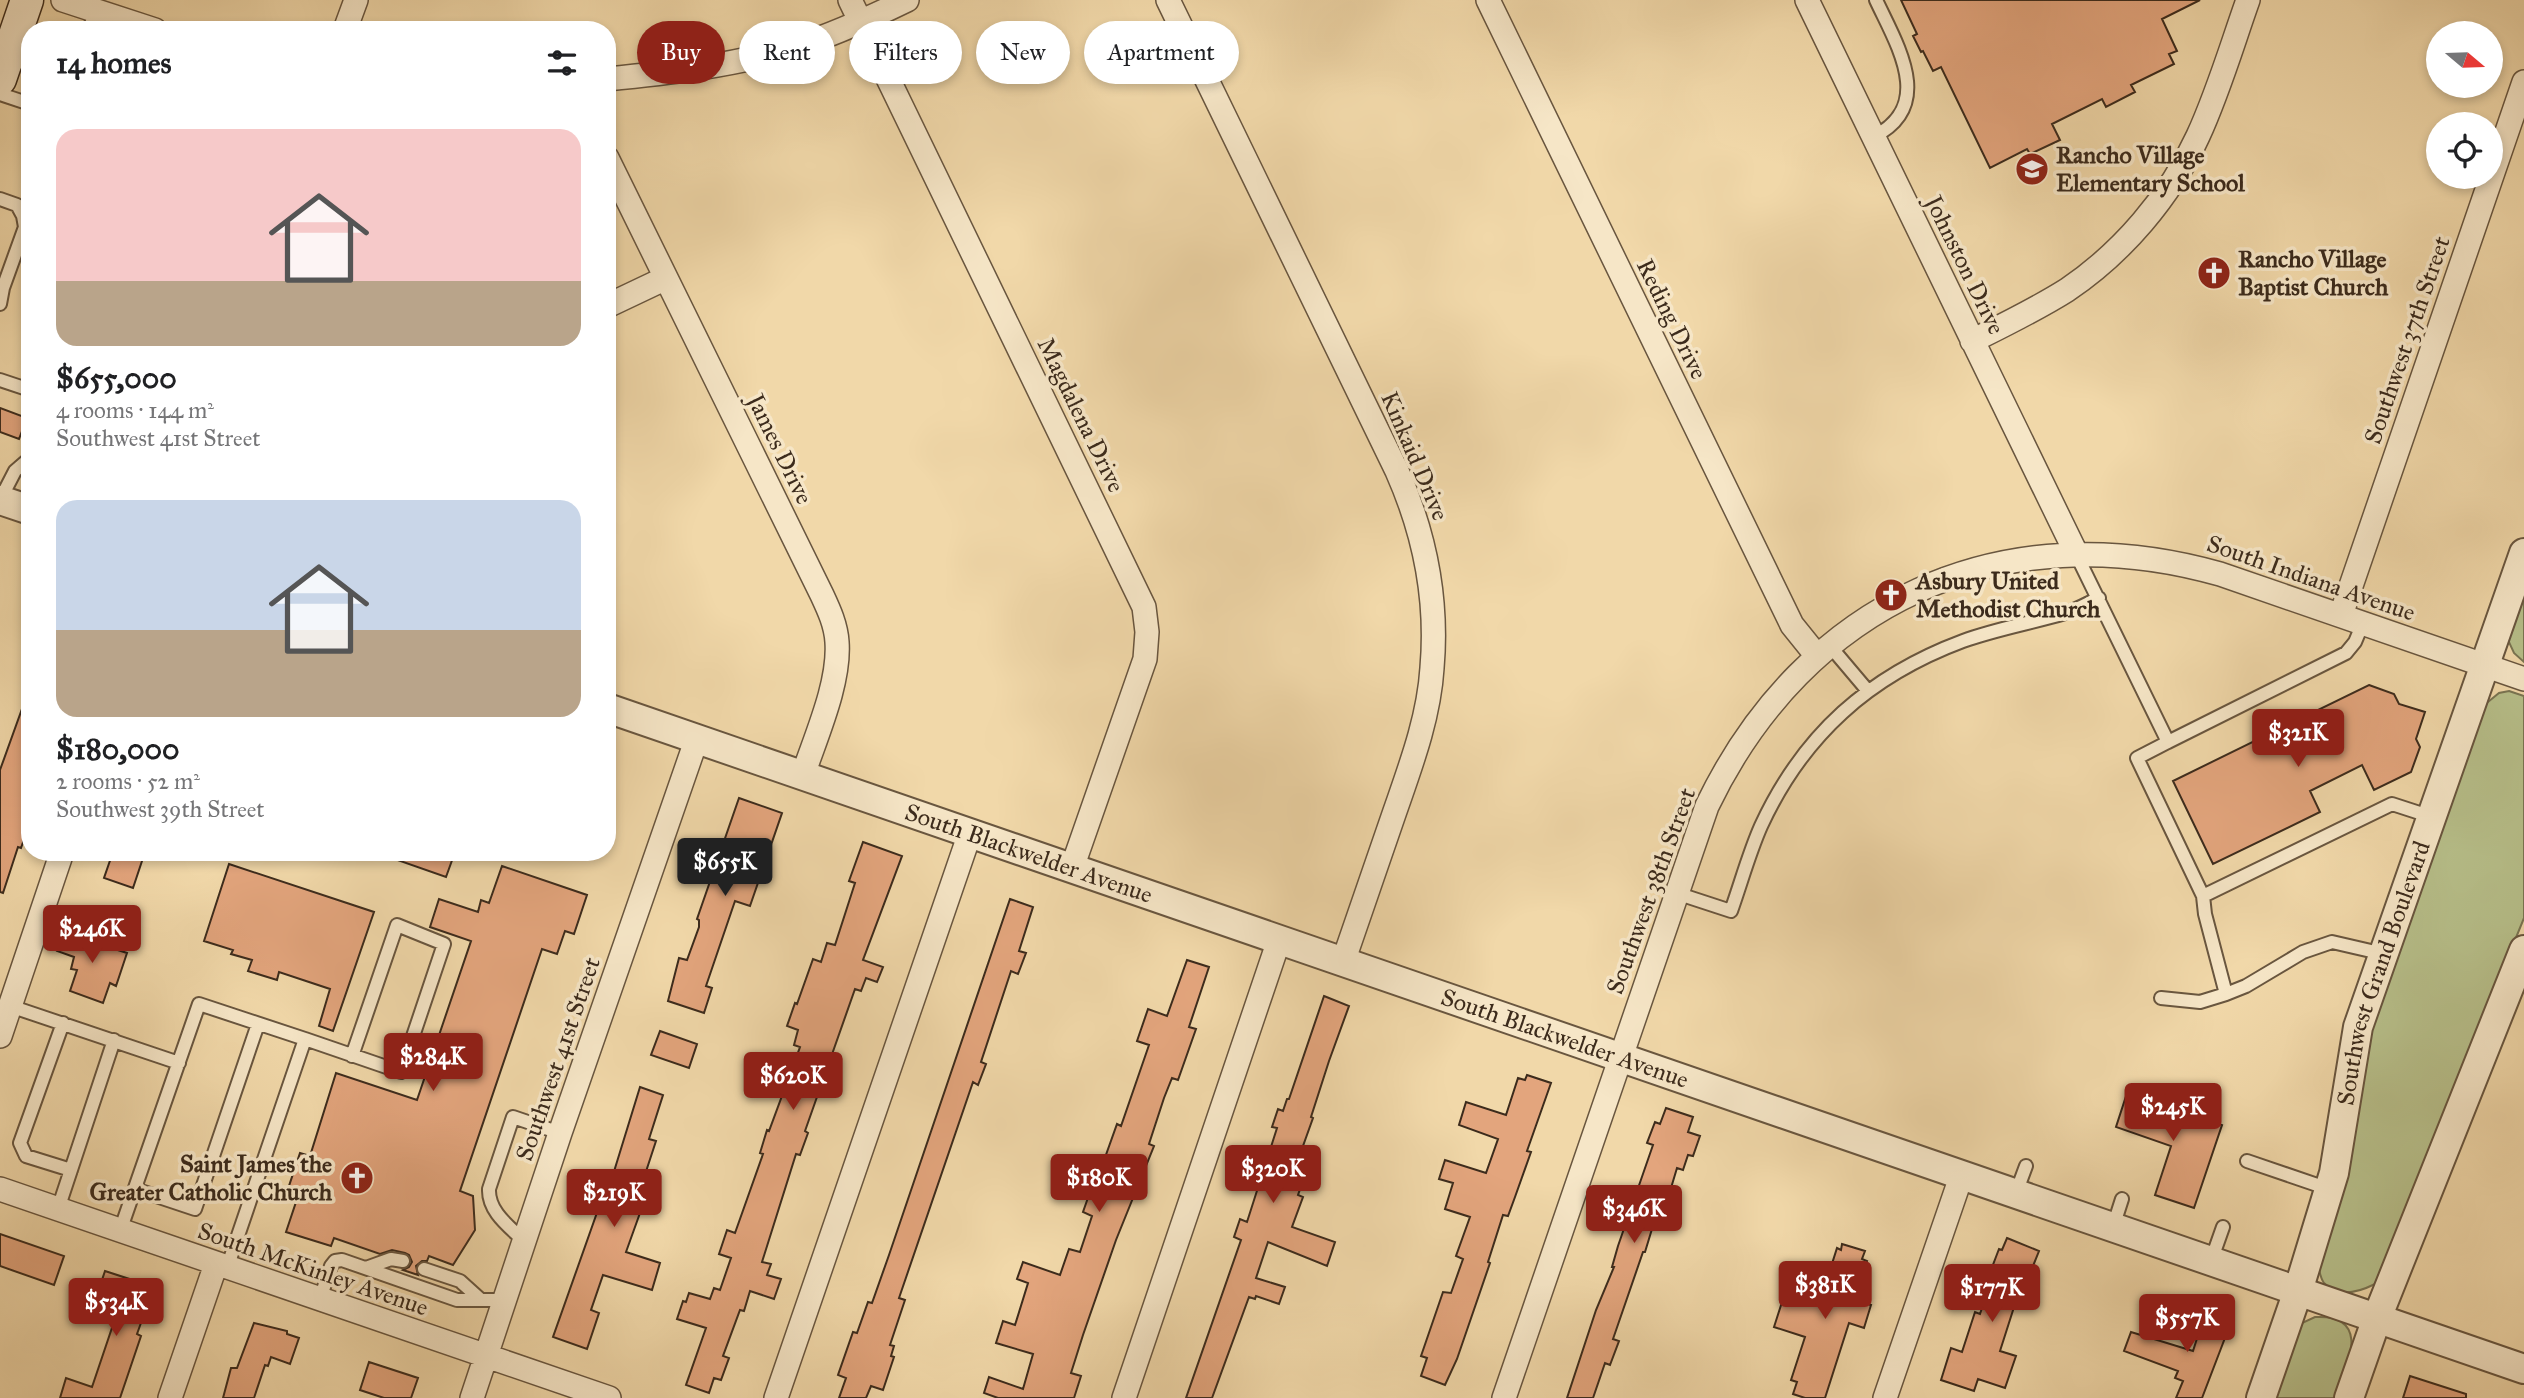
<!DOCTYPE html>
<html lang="en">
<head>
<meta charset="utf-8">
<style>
  body { margin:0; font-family:"IM FELL Great Primer",serif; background:#f6f6f6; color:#202124; height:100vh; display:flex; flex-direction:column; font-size:26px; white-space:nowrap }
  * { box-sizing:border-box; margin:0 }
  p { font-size:23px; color:#757577 }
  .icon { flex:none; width:38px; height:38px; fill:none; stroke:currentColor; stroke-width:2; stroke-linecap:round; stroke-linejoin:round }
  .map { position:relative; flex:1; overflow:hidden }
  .sheet { position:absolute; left:21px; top:21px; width:595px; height:840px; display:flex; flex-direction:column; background:#fff; border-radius:28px; box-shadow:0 4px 10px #0003 }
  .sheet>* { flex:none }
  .top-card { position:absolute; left:637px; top:21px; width:665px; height:63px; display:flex; gap:14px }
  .needle { width:46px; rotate:109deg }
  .buttons { position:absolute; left:2426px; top:21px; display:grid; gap:14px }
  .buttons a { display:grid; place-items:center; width:77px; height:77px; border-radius:50%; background:#fff; box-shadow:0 4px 10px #0003; font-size:35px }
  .price { position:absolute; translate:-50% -60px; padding:0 16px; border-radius:7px; background:#8f2418; color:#fff; font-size:23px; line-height:46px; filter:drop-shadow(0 2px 4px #0008) }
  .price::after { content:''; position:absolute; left:50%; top:42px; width:21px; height:16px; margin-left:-10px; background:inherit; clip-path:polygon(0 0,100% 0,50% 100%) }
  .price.on { background:#222; color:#fff }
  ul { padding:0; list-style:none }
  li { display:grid; align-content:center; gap:14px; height:371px; padding:0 35px }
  li span { display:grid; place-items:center; height:217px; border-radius:21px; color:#555 }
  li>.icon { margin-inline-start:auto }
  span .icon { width:126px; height:126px; fill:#fffc; stroke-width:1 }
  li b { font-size:30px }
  h2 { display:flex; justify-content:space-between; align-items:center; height:84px; padding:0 35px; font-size:30px }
  .tag { padding:0 24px; border-radius:32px; background:#fff; box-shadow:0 4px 10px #0003; font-size:24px; line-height:63px }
  .tag.on { background:#8f2418; color:#fff }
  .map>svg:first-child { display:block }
  .green { fill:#b7bf8a; stroke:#7a7553; stroke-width:2 }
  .building { fill:#e3a57d; stroke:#3c2b1c; stroke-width:2 }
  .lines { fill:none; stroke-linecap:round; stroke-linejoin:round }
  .service-casing { stroke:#69563f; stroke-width:16 }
  .minor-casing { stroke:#69563f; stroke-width:26 }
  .tertiary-casing { stroke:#69563f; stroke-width:32 }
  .secondary-casing { stroke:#3c2b1c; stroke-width:35 }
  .service { stroke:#f6e6c7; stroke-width:12 }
  .minor { stroke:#f6e6c7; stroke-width:23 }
  .tertiary { stroke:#f6e6c7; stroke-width:28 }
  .secondary { stroke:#f6e6c7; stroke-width:32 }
  .labels { text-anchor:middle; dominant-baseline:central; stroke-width:7; stroke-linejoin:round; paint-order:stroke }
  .poi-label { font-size:24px; font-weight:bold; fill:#3c2b1c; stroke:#f6e6c7; text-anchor:start }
  .street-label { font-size:24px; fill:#3c2b1c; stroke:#f6e6c7 }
</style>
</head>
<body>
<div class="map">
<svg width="2524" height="1398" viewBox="0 0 2524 1398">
  <rect width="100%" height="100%" fill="#f1d8a9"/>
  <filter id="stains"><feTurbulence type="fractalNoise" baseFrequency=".00286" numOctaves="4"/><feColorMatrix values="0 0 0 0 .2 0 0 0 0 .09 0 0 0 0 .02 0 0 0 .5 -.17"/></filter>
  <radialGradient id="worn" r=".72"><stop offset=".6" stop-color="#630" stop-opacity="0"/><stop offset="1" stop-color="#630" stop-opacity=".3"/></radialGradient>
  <path class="green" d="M2524 583V662L2514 653 2508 640Z
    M2509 691 2524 696V918L2375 1284C2359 1292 2338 1299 2324 1283 2320 1278 2319 1268 2317 1262L2371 1023 2483 706 2499 693Z
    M2315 1317C2373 1314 2347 1366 2336 1398H2272L2294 1335 2302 1323Z"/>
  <path class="building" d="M1901 0H2200L2162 19 2177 51 2169 54 2174 64 2131 85 2135 92 2106 107 2102 99 2052 124 2060 140 2030 154 2027 149 1990 168 1941 67 1933 71 1923 51 1921 52 1913 36 1917 34Z
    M0 408 27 418 19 439 0 432Z
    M2369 685 2394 694 2399 704 2425 712 2416 739 2420 747 2411 772 2374 790 2362 765 2310 791 2320 812 2213 864 2173 781Z
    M27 695 30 696V822L21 848 18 847 3 893 0 892V770Z
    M739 798 782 813 750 906 735 901 706 986 712 988 704 1013 668 1001 679 958 687 960 699 927V920L697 919Z
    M863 842 902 856 863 960 883 967 877 982 866 978 861 991 855 989 805 1131 808 1133 800 1155 796 1154 762 1262 771 1264 767 1275 781 1279 774 1299 750 1291 744 1311 740 1310 723 1356 729 1358 721 1380 714 1378 709 1393 686 1385 706 1328 677 1319 683 1301 686 1302 689 1293 710 1299 714 1288 720 1290 731 1258 719 1254 727 1230 735 1233 763 1154 760 1153 767 1130 769 1131 800 1047 794 1045 798 1030 787 1026 795 1003 797 1004 813 959 821 962 827 943 835 945 855 883 849 881Z
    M113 852H145L133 888 104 878Z
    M384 852H455L446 877 383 855Z
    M229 864 374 912 333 1031 319 1026 330 989 279 972 277 980 248 971 252 960 231 954 233 950 204 941Z
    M502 866 587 895 574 934 565 931 557 954 542 949 460 1191 473 1196 475 1230 453 1265 429 1256 427 1261H422L416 1266 418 1275 403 1270 409 1267 412 1262 409 1255 405 1253 392 1250 380 1254 334 1238 331 1246 286 1232 300 1190 289 1186 300 1153 310 1156 336 1073 417 1100 471 941 430 927 439 899 478 912 481 900 489 903Z
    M1010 899 1033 907 1019 951 1026 953 1018 974 1011 971 981 1062 986 1064 978 1085 973 1082 899 1298 905 1300 890 1345 894 1346 891 1356 894 1357 883 1390 871 1386 866 1398H839L846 1378 838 1375 853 1332 857 1333 868 1302 872 1303 889 1255Z
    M64 929 88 937 87 940 127 953 116 986 110 983 103 1003 70 991 77 970 71 969 74 957 57 951Z
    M1187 960 1209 967 1189 1027 1196 1029 1178 1080 1172 1078 1164 1098 1149 1144 1154 1146 1116 1240 1083 1335 1071 1373 1081 1376 1074 1398H998L984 1393 989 1377 1023 1389 1033 1354 996 1343 1003 1321 1015 1325 1028 1283 1017 1279 1023 1262 1060 1275 1069 1249 1080 1252 1092 1216 1083 1212 1090 1192 1086 1191 1097 1164 1102 1166 1117 1124 1121 1126 1149 1045 1137 1041 1148 1009 1167 1016Z
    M1324 996 1349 1006 1329 1061 1311 1117 1313 1118 1293 1174 1304 1178 1298 1195 1303 1197 1292 1227 1335 1242 1327 1266 1268 1242 1256 1278 1285 1287 1279 1304 1256 1296 1255 1299 1249 1297 1212 1398H1186L1241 1240 1234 1237 1240 1219 1247 1222 1277 1128 1272 1127 1278 1109 1283 1111 1287 1099H1289Z
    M660 1031 697 1044 689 1068 651 1055Z
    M1527 1075 1551 1083 1527 1151 1531 1152 1515 1197 1508 1216 1503 1215 1488 1262 1490 1263 1457 1359 1445 1385 1421 1376 1427 1358 1421 1356 1443 1292 1451 1293 1463 1259 1456 1256 1470 1217 1445 1209 1453 1183 1439 1179 1445 1160 1486 1173 1498 1139 1459 1125 1466 1102 1506 1115 1518 1078 1525 1080Z
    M640 1087 663 1095 649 1139 656 1141 638 1196 645 1199 626 1252 660 1263 652 1290 603 1275 591 1310 599 1313 587 1349 553 1337 605 1190 608 1191Z
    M2129 1087 2176 1103 2174 1108 2222 1125 2194 1208 2155 1195 2171 1146 2116 1127Z
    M1666 1108 1693 1117 1688 1132 1700 1136 1693 1156 1688 1155 1683 1170 1677 1168 1668 1198 1662 1196 1645 1252H1643L1613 1339 1619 1341 1610 1365 1605 1363 1593 1398H1567L1596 1310 1614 1267H1612L1618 1246 1653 1145 1647 1143 1655 1122 1660 1124Z
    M0 1234 64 1256 54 1285 0 1266Z
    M2007 1238 2039 1251 2027 1281 2023 1279 2000 1351 2016 1356 2005 1388 1978 1379 1974 1391 1941 1380 1951 1348 1962 1352 1975 1312 1980 1314 1983 1305 1987 1306 1998 1272 1991 1270 1999 1249 2002 1250Z
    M1842 1244 1865 1251 1862 1259 1867 1261 1862 1275 1864 1276 1856 1300 1871 1305 1864 1328 1849 1323 1825 1398H1805L1793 1394 1797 1382 1791 1380 1805 1337 1774 1327 1783 1299 1797 1304 1805 1282 1824 1289 1837 1248 1841 1250Z
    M105 1271 154 1287 137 1334 141 1336 120 1398H60L66 1378 92 1387 119 1307 96 1298Z
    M2207 1307 2230 1315 2226 1329 2228 1330 2202 1398H2176L2183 1381 2175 1378 2178 1371 2124 1351 2131 1332 2193 1351Z
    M254 1323 287 1331V1334L299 1338 290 1364 271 1357 268 1366 265 1365 254 1398H223L231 1368H237Z
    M369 1362 418 1378 411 1398H384L360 1390Z
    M2410 1376 2466 1394V1398H2403Z"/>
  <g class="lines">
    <defs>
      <path id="service" d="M89 30 96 10
        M8 58 30 65
        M0 94 30 104
        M1873 137C1936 106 1897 45 1876 0
        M0 199 17 205 23 216 25 227 3 288
        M0 287 3 288 0 304
        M0 380 30 390
        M0 500 15 471 30 458
        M2076 554 2168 742 2346 653 2355 642 2363 623
        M1830 646 1868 691
        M2168 742 2137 758 2203 896 2205 914 2226 994
        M1676 893 1731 911C1741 883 1749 853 1761 826 1803 735 1869 676 1963 641 1996 629 2031 623 2065 613 2077 610 2088 603 2099 598
        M2203 896 2392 804 2432 817
        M2161 998 2200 1002 2226 994 2246 986 2303 952 2332 942 2384 954
        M10 1006 179 1063
        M63 1023 20 1143 26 1156 71 1170
        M305 1039 401 1072 444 944 397 925 352 1056
        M2247 1161 2329 1189
        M135 1189 195 1209 258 1024
        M2016 1193 2026 1166
        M58 1209 114 1040
        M2113 1227 2122 1199
        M120 1231 199 1004 305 1039 227 1268
        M524 1241C510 1227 488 1212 489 1189L513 1117 560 1133
        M2211 1261 2223 1227
        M366 1268 391 1259 403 1261
        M424 1269 460 1281 481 1300
        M320 1299 331 1266 335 1261 342 1260 457 1300H505"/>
      <path id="minor" d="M63 0 155 30
        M850 0 1144 607 1147 632 1145 659 1072 868
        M1168 0 1397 471C1425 534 1438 599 1432 668 1429 717 1411 765 1395 811 1378 861 1360 912 1343 962
        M1488 0 1792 625 1817 656
        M1807 0 2076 553
        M345 30 356 0
        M607 79C668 73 729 66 788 49 829 37 868 19 907 0
        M607 158 822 595C829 610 836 625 837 642 840 683 816 736 803 775
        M607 306 666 278
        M1972 341C2004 325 2037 309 2067 290 2122 253 2170 197 2198 136 2218 93 2232 45 2248 0
        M2341 615 2524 82
        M0 1036 62 852
        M0 1189 609 1398
        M170 1398 216 1264
        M472 1398 560 1133 697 738
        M776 1398 970 833
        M1124 1398 1279 940
        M1504 1398 1707 806C1805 602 2002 512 2220 574L2524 679
        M1885 1398 1962 1174"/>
      <g id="tertiary">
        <path d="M0 500 30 510"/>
        <path id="s1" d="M607 708 2524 1369"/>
        <path id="s2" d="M2261 1398 2298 1291 2334 1173 2358 1027 2524 553"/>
        <path d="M2349 1398 2377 1318 2524 950"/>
      </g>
      <path id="secondary" d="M0 79 27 0"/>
    </defs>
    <use href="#service" class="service-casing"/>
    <use href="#minor" class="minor-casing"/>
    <use href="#tertiary" class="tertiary-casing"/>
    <use href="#secondary" class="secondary-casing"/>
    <use href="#service" class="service"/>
    <use href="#minor" class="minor"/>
    <use href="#tertiary" class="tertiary"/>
    <use href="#secondary" class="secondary"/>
  </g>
  <defs>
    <symbol id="school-disc" viewBox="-11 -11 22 22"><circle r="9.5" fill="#8f2418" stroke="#f6e6c7"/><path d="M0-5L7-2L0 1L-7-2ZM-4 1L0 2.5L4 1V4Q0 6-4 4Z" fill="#fff"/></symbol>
    <symbol id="church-disc" viewBox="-11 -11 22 22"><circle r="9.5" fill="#8f2418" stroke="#f6e6c7"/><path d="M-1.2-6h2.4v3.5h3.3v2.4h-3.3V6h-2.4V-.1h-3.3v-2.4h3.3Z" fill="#fff"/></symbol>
  </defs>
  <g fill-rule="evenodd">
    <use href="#school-disc" x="2013" y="150" width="38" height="38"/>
    <use href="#church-disc" x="2195" y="254" width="38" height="38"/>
    <use href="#church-disc" x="1872" y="576" width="38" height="38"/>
    <use href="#church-disc" x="338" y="1159" width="38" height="38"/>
  </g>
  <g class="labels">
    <g class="poi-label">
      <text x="2056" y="155">Rancho Village<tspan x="2056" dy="28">Elementary School</tspan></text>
      <text x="2238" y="259">Rancho Village<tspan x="2238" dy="28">Baptist Church</tspan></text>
      <text x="1916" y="581">Asbury United<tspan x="1916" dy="28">Methodist Church</tspan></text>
      <text x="332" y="1164" text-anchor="end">Saint James the<tspan x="332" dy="28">Greater Catholic Church</tspan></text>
    </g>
    <g class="street-label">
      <text transform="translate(1965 265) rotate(64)">Johnston Drive</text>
      <text transform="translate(1672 319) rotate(64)">Reding Drive</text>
      <text transform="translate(2407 340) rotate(-71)">Southwest 37th Street</text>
      <text transform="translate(1081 415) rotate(64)">Magdalena Drive</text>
      <text transform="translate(780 449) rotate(64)">James Drive</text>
      <text transform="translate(1415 456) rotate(67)">Kinkaid Drive</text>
      <text transform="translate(2311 578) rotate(19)">South Indiana Avenue</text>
      <text stroke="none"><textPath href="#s1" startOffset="446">South Blackwelder Avenue</textPath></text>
      <text transform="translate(1651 891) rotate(-70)">Southwest 38th Street</text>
      <text stroke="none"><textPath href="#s2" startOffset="443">Southwest Grand Boulevard</textPath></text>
      <text stroke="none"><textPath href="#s1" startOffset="1013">South Blackwelder Avenue</textPath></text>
      <text transform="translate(558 1059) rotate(-71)">Southwest 41st Street</text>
      <text transform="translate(313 1269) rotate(19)">South McKinley Avenue</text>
    </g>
  </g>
  <rect width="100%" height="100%" filter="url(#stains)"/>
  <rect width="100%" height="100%" fill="url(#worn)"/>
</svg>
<div class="buttons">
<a><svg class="needle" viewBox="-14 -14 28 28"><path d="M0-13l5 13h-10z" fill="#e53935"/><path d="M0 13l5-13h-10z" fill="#757577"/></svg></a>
<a><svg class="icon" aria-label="locate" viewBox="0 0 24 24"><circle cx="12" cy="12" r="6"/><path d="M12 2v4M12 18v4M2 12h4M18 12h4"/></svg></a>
</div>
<b class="price" style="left:2298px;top:769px">$321K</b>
<b class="price on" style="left:725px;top:898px">$655K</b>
<b class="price" style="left:92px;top:965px">$246K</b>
<b class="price" style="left:433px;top:1093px">$284K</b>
<b class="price" style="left:793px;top:1112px">$620K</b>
<b class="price" style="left:2173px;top:1143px">$245K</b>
<b class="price" style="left:1273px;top:1205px">$320K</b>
<b class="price" style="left:1099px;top:1214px">$180K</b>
<b class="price" style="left:614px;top:1229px">$219K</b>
<b class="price" style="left:1634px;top:1245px">$346K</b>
<b class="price" style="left:1825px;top:1321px">$381K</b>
<b class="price" style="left:1992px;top:1324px">$177K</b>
<b class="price" style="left:116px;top:1338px">$534K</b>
<b class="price" style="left:2187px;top:1354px">$557K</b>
<div class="top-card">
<a class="tag on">Buy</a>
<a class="tag">Rent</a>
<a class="tag">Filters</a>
<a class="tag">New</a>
<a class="tag">Apartment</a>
</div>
<section class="sheet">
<h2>14 homes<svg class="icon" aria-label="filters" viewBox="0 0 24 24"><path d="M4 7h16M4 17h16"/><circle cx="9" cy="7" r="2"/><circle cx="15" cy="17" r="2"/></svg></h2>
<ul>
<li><span style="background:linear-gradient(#f6c9c9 70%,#b9a48a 0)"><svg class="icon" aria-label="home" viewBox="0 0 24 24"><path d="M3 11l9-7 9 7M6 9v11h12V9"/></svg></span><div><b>$655,000</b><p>4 rooms · 144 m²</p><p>Southwest 41st Street</p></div></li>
<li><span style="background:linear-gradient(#c9d6e8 60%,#b9a48a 0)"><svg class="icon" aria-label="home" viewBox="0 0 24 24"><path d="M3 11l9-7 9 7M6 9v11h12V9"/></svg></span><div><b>$180,000</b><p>2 rooms · 52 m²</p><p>Southwest 39th Street</p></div></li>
</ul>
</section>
</div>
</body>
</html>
